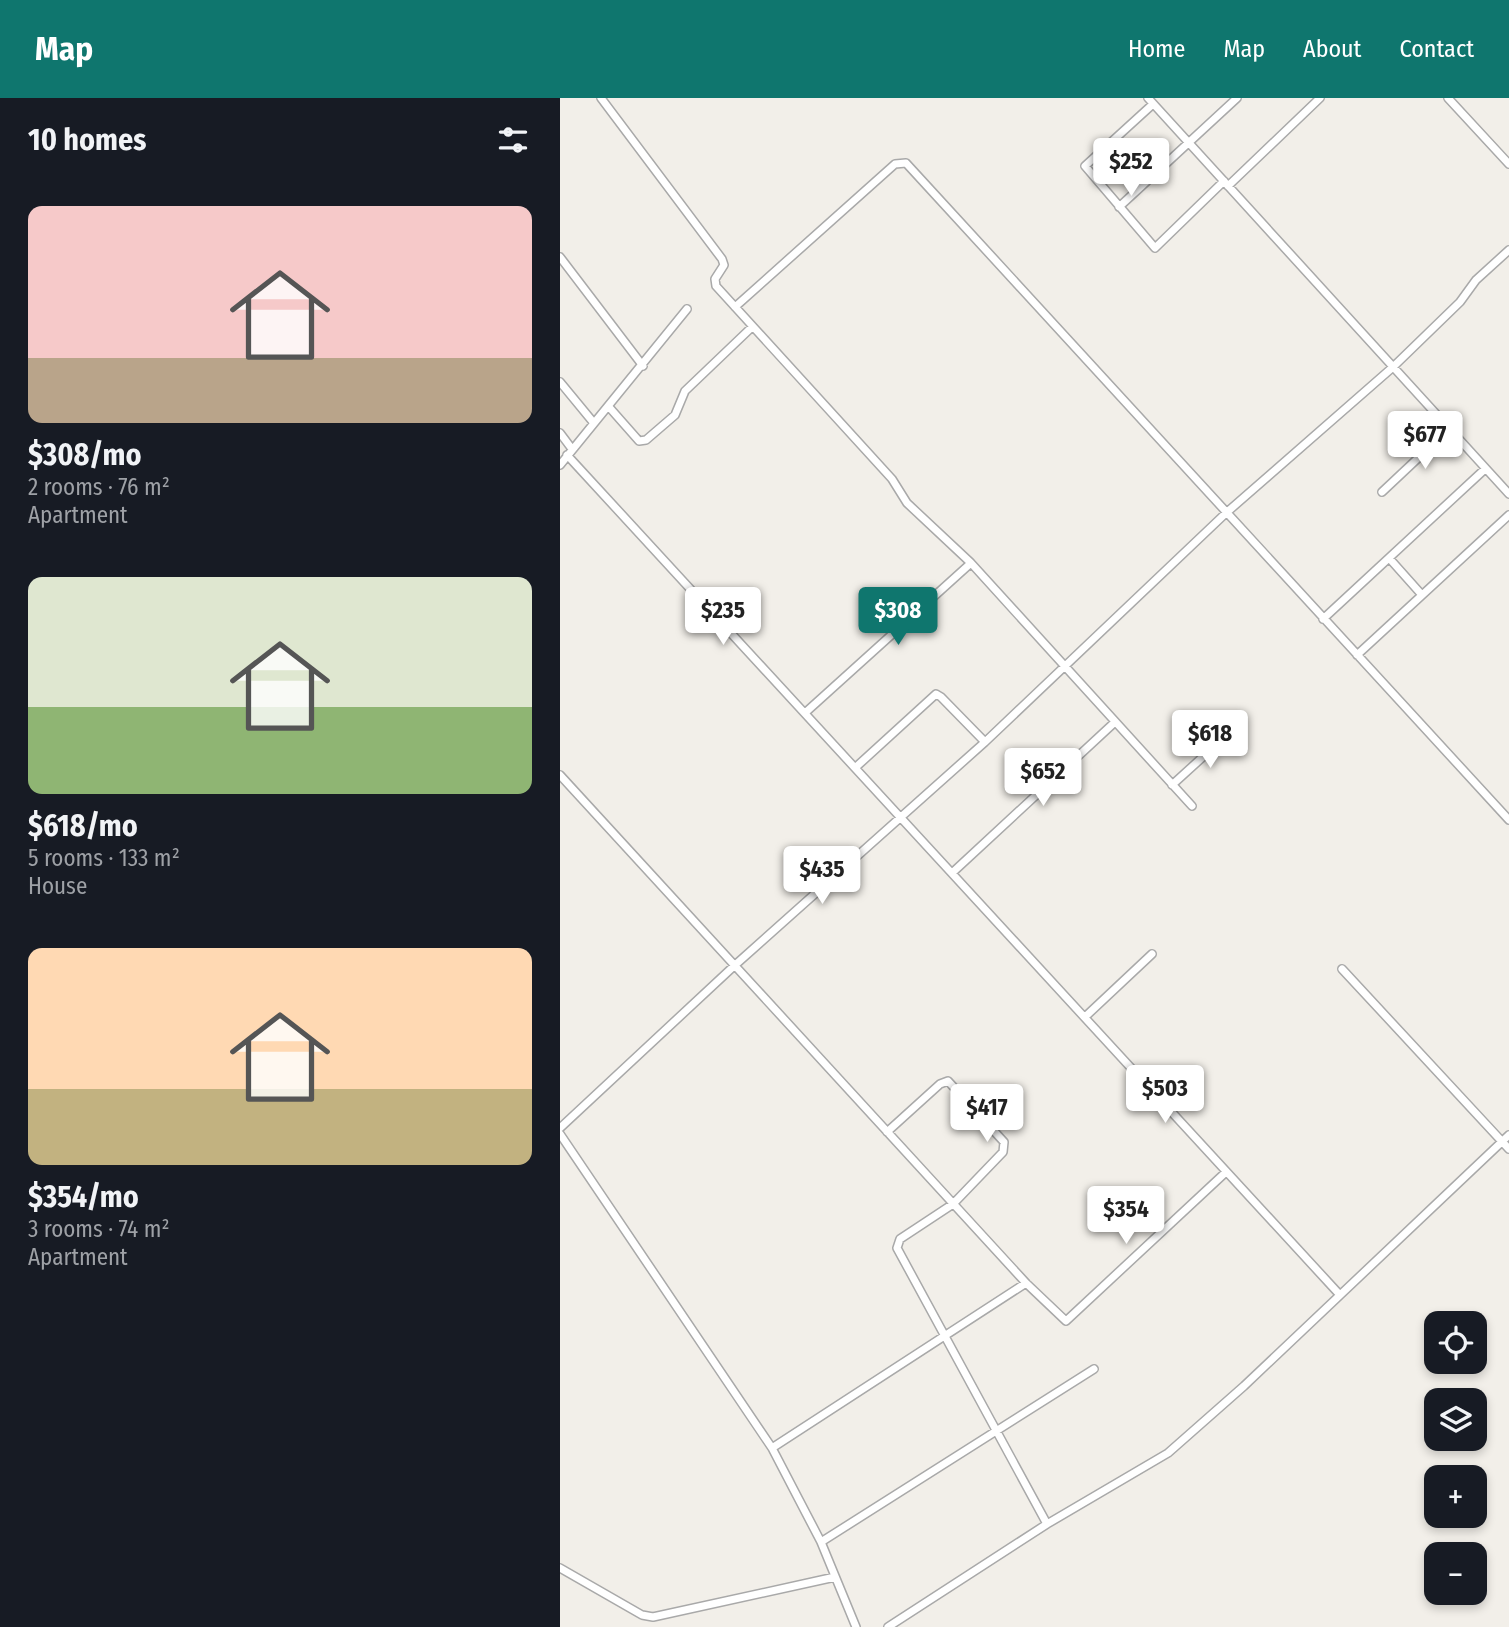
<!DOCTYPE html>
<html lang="en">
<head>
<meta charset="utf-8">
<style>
  body { margin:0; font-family:"Fira Sans Condensed",sans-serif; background:#20242c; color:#f1f3f6; height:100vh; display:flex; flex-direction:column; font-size:26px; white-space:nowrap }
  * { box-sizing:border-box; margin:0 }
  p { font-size:23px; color:#9ea1a6 }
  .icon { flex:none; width:38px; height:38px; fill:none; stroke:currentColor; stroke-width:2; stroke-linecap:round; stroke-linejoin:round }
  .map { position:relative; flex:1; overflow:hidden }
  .side { display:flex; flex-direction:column; background:#171b24; width:560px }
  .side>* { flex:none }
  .fabs { position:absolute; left:864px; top:1213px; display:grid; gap:14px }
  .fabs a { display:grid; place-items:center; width:63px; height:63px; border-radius:14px; background:#171b24; box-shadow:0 4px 10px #0003; font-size:35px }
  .price { position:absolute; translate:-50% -60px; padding:0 16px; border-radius:7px; background:#fff; color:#222; font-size:23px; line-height:46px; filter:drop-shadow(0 2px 4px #0008) }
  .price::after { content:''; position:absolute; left:50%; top:42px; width:21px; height:16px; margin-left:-10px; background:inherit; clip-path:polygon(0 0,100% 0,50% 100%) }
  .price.active { background:#0f766e; color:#fff }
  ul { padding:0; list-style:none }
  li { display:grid; align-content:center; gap:14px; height:371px; padding:0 28px }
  li span { display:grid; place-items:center; height:217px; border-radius:14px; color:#555 }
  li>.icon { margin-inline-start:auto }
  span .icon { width:126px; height:126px; fill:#fffc; stroke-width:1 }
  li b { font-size:30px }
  h2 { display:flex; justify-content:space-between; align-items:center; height:84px; padding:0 28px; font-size:30px }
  header { display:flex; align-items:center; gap:42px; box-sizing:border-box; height:98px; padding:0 35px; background:#0f766e; color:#fff }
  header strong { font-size:33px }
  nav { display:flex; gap:38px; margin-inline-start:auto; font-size:24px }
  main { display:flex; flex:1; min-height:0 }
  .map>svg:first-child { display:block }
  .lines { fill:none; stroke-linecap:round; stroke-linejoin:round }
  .minor-casing { stroke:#a9a9a9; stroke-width:10 }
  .minor { stroke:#fff; stroke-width:7 }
</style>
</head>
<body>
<header>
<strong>Map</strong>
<nav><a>Home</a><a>Map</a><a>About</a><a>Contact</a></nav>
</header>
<main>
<section class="side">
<h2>10 homes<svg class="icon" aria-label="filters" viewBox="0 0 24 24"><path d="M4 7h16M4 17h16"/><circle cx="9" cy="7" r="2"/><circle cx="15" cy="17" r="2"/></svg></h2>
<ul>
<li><span style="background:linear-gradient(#f6c9c9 70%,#b9a48a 0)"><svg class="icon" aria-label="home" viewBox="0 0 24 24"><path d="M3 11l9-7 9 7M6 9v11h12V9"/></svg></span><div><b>$308/mo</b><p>2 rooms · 76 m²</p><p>Apartment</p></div></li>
<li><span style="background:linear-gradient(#dfe7d0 60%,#8fb573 0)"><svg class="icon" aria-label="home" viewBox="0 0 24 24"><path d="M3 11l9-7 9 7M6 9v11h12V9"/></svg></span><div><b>$618/mo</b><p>5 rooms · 133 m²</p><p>House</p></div></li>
<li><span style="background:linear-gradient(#ffd9b3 65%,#c2b280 0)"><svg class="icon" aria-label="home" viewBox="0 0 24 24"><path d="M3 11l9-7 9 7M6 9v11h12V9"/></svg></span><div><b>$354/mo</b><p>3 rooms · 74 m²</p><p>Apartment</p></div></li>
</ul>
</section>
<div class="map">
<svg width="949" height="1529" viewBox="0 0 949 1529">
  <rect width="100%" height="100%" fill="#f2efe9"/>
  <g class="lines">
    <defs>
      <path id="minor" d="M41 0 162 161 164 167 155 181 156 188 332 381 347 405 411 465 632 708
        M588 0 949 396
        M888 0 949 66
        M593 6 525 68 595 150 664 83
        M668 88 760 0
        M559 109 677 0
        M0 159 83 268
        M175 209 335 66 346 65 949 722
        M0 284 33 324
        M49 309 79 343 86 342 115 317 125 293 192 229
        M0 335 12 351
        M7 357 780 1197
        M0 367 127 211
        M822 394 889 331
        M829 460 862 497
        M763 521 925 371
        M797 557 949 417
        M246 614 411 465
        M296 669 376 596 381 599 425 644
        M0 677 466 1185 212 1350
        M612 687 668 636
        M392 775 555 624
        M782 871 949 1051
        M526 918 592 856
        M0 1030 174 868 425 644 666 415 833 269 900 204 916 182 949 152
        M327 1034 380 986 388 983 444 1044 443 1054 393 1106 340 1141 337 1150 487 1426
        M0 1036 212 1350 261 1444 296 1529
        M466 1185 506 1223 666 1074
        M261 1444 534 1271
        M0 1470 82 1517 93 1519 275 1479
        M328 1529 487 1426 608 1355 684 1288 949 1037"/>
    </defs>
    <use href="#minor" class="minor-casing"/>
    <use href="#minor" class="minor"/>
  </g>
</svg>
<div class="fabs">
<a><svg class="icon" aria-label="locate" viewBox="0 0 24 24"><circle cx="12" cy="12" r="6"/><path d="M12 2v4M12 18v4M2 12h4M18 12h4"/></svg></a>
<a><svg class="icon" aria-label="layers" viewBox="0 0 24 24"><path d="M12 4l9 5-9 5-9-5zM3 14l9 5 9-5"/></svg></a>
<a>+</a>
<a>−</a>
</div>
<b class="price" style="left:571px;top:100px">$252</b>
<b class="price" style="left:865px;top:373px">$677</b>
<b class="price" style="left:163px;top:549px">$235</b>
<b class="price active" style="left:338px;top:549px">$308</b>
<b class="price" style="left:650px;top:672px">$618</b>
<b class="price" style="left:483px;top:710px">$652</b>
<b class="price" style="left:262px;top:808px">$435</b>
<b class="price" style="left:605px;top:1027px">$503</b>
<b class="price" style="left:427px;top:1046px">$417</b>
<b class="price" style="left:566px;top:1148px">$354</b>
</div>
</main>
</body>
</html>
